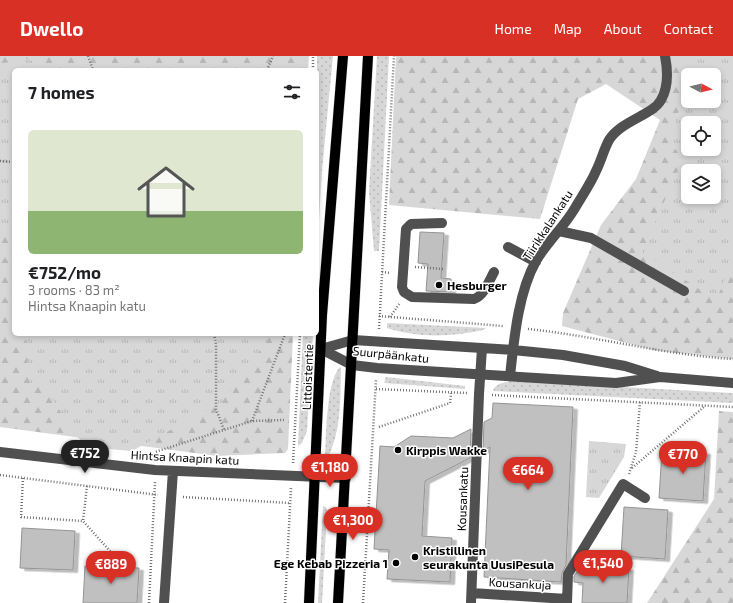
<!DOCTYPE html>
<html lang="en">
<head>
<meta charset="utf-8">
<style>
  body { margin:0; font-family:"Exo 2",sans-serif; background:#f2f2f2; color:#202124; height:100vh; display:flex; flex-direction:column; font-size:15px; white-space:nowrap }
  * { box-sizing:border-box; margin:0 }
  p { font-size:13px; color:#757577 }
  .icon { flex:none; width:22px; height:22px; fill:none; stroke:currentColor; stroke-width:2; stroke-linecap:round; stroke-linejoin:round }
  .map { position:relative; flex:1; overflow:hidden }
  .side { position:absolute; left:12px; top:12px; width:307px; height:268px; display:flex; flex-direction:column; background:#fff; border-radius:6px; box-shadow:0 2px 6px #0003 }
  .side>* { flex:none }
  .needle { width:26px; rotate:97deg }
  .buttons { position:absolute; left:681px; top:12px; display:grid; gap:8px }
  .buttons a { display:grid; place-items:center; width:40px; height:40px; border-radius:6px; background:#fff; box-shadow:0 2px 6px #0003; font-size:20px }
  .price { position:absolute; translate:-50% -34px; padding:0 9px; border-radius:14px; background:#d93025; color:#fff; font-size:13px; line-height:26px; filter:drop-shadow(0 1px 2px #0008) }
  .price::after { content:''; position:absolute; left:50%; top:24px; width:12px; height:9px; margin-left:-6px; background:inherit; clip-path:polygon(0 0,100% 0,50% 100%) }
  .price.active { background:#222; color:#fff }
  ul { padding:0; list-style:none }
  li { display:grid; align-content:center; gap:8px; height:212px; padding:0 16px }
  li span { display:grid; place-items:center; height:124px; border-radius:6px; color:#555 }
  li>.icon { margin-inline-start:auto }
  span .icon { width:72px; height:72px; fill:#fffc; stroke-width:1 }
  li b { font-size:17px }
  h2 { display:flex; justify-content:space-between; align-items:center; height:48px; padding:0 16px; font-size:17px }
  header { display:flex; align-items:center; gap:24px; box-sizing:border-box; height:56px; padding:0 20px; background:#d93025; color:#fff }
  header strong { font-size:19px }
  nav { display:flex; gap:22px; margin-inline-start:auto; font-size:14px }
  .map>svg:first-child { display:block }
  .grass { fill:url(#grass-dots) }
  .forest { fill:url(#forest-firs); fill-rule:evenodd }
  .park { fill:url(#park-tufts); fill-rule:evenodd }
  .building { fill:#c0c0c0; stroke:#949494; filter:url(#shadow) }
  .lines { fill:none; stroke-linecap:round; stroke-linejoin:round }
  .major-casing { stroke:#dbdbdb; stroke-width:11 }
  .path { stroke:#727272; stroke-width:2.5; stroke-dasharray:1 2; stroke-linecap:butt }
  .minor { stroke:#505050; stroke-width:10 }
  .major { stroke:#000; stroke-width:10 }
  .poi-dot { fill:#000; stroke:#fff; stroke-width:1.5 }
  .labels { text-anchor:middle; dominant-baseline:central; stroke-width:3; stroke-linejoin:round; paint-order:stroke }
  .street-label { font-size:12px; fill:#000; stroke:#fff }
  .poi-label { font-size:12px; font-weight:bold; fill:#000; stroke:#fff; text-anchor:start }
</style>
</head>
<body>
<header>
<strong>Dwello</strong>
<nav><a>Home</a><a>Map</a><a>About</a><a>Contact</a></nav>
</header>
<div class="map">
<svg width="733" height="547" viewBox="0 0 733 547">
  <defs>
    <pattern id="grass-dots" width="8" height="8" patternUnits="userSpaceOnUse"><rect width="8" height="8" fill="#d7d7d7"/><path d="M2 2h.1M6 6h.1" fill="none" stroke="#b7b7b7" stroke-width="1.8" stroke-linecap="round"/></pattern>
    <pattern id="forest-firs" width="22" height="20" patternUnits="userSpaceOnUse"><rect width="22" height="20" fill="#d7d7d7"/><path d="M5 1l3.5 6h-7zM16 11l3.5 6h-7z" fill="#b7b7b7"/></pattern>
    <pattern id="park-tufts" width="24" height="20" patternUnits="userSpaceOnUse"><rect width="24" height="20" fill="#d7d7d7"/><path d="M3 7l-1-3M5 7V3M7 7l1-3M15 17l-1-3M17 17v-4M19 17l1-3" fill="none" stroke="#b7b7b7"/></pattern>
    <filter id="shadow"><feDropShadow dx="4.5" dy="2.5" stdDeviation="0" flood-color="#0004"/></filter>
  </defs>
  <rect width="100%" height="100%" fill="#fff"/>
  <path class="grass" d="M317 0H333L322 114 317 198Z
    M377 0H389L379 195H374L369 136Z
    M387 267 486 272 483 274C452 281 417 282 387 272Z
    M303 278H313L307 375 302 387 298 390Z
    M340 311 341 312C340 346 342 372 327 404L325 403C326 383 326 325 340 311Z
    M386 321 465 330V333L384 327Z
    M510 325 733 337V347L494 335 493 333 499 328Z
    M323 450 326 451 327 455 322 547H318Z"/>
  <path class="forest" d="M0 0H309L308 14H14V278H293L288 393 285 397 217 400 0 371Z
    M396 0H733V303L657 295 562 270 563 257 601 169 636 123 660 64 606 28 578 43 540 163 389 149ZM688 19H714V45H688ZM688 67H714V93H688ZM688 115H714V141H688Z
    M719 355 733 356V547H647L714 443Z"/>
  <path class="park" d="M684 0H733V206L716 244 642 196 683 103 669 85 683 42 688 38V45H714V19H698L683 13ZM688 67H714V93H688ZM688 115H714V141H688Z
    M22 1 55 14H14V172L0 174V8Z
    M25 278H272L222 346 132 395 85 391 43 330 30 328Z
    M589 385 626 388 624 401 599 442 586 441Z"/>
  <path class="building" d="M420 176 444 177 441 222 451 223V236L426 235 428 208 418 207Z
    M493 347 573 351 566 509 562 517 561 526 484 521 490 391 483 395 484 366 492 362Z
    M471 373 470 402 425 425 422 480 452 482 450 526 387 523 389 494 374 493 380 390 394 391 411 380 453 382Z
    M662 394 706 396 703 445 659 442Z
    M624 451 668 454 665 503 621 500Z
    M22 472 75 475 73 514 20 512Z
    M85 510 139 512 137 547H83Z
    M581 510 629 512 627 547H582L583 527 574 526V520Z"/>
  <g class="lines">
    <defs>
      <path id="major" d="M309 547 322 259 343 0
        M338 547 368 0"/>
    </defs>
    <use href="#major" class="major-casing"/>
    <path class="path" d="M88 0 93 14
      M267 14 273 0
      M313 14V0
      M0 105 14 106
      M415 211 444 213
      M382 216 391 217
      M379 260 503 270
      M390 261 400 247
      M379 273 394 0
      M528 273C597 280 664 299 733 303
      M214 278 216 288V353L224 374
      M376 333 467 337
      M492 339 733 351
      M252 365 285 278
      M379 371 450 347 451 337
      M155 401V396L252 365 284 364
      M293 407 300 278
      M632 412 705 350
      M629 418 636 396 640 346
      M0 419 158 439
      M23 422 21 461 83 465
      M87 430 83 465 117 503
      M183 441 290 447
      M149 547 155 426
      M285 547 291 432
      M363 547 376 324"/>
    <path class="minor" d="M442 167 411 168 406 173 402 231 404 236 412 241 474 243C484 240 489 225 494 216
      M559 175 591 182 684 235
      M508 191 536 206
      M321 293 352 309 377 312 616 327 660 321 733 327
      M321 293 353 284 513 294 563 299 625 310 657 320
      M510 320C514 284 518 237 536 205 547 186 564 171 575 152 582 140 591 127 596 115 601 105 604 93 609 84 622 64 653 59 661 44 669 30 668 15 665 0
      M0 396 155 414 346 422
      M472 537 567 543
      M164 547 173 415
      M471 547 479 338 482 292
      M567 547 568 518 623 428 645 442"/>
    <use href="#major" class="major"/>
  </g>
  <g class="poi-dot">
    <circle cx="439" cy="229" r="4"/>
    <circle cx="398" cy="394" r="4"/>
    <circle cx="415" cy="501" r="4"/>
    <circle cx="396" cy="507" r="4"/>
  </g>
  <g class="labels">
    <g class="street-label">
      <text transform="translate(547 169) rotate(-57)">Tiirikkalankatu</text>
      <text transform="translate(391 298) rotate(6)">Suurpäänkatu</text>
      <text transform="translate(307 321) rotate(-88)">Littoistentie</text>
      <text transform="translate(185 401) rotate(3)">Hintsa Knaapin katu</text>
      <text transform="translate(462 443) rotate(-88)">Kousankatu</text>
      <text transform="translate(520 527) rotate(3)">Kousankuja</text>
    </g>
    <g class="poi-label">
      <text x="447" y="229">Hesburger</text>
      <text x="406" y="394">Kirppis Wakke</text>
      <text x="423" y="494">Kristillinen<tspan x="423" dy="14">seurakunta UusiPesula</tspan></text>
      <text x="388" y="507" text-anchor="end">Ege Kebab Pizzeria 1</text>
    </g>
  </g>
</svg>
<div class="buttons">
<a><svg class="needle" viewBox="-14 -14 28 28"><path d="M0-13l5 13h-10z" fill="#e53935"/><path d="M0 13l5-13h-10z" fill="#757577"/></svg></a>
<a><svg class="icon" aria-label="locate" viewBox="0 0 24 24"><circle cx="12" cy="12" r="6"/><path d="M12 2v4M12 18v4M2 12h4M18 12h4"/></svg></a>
<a><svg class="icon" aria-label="layers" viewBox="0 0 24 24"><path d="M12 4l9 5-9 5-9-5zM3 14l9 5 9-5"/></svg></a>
</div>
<b class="price active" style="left:85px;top:418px">€752</b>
<b class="price" style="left:683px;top:419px">€770</b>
<b class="price" style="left:330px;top:432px">€1,180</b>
<b class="price" style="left:528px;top:435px">€664</b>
<b class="price" style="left:353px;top:485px">€1,300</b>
<b class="price" style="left:603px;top:528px">€1,540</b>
<b class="price" style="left:111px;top:529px">€889</b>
<section class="side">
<h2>7 homes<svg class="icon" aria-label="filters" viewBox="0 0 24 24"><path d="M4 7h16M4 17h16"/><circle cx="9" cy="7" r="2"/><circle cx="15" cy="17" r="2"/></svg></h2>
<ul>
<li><span style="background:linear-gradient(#dfe7d0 65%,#8fb573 0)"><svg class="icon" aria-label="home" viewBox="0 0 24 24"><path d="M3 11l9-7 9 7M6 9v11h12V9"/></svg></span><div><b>€752/mo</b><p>3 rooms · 83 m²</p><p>Hintsa Knaapin katu</p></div></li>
</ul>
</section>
</div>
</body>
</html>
